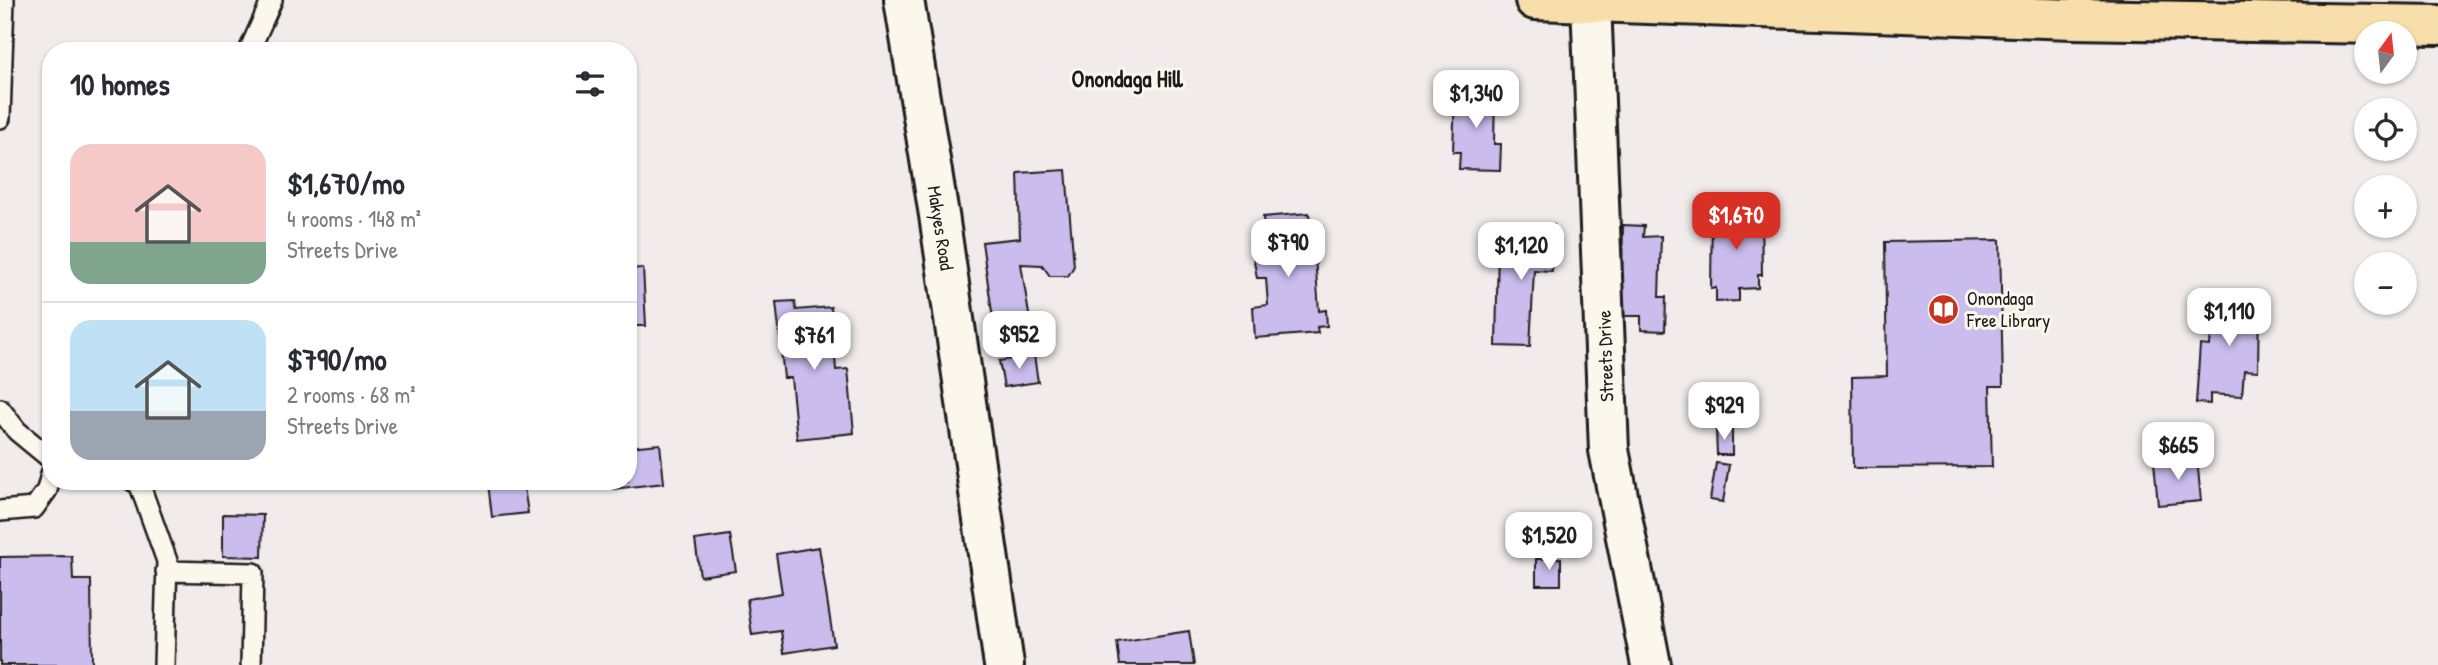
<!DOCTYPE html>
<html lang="en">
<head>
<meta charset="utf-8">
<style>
  body { margin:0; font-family:"Patrick Hand",sans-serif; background:#f2f2f3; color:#2b2b33; height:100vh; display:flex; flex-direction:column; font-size:26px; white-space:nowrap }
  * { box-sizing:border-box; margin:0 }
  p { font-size:23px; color:#7c7c81 }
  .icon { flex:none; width:38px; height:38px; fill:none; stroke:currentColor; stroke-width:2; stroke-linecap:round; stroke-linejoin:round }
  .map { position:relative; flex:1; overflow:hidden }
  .details { position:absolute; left:42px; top:42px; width:595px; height:448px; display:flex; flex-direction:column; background:#fff; border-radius:28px; box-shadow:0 2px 5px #0004 }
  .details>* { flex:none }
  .needle { width:46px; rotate:15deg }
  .controls { position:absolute; left:2354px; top:21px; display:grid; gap:14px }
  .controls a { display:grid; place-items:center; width:63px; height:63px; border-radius:50%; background:#fff; box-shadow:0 2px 5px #0004; font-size:35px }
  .price { position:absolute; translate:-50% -60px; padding:0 16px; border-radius:14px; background:#fff; color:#222; font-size:23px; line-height:46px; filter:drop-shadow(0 2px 4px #0008) }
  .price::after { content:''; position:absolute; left:50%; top:42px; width:21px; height:16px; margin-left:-10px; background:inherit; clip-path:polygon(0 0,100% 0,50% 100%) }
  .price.current { background:#d93025; color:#fff }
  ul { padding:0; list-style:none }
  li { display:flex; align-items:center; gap:21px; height:175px; padding:0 28px }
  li+li { border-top:2px solid #e1e1e2 }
  li span { display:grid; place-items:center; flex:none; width:196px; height:140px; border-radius:21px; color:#555 }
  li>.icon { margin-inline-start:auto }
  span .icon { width:84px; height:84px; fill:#fffc; stroke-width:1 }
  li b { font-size:30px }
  h2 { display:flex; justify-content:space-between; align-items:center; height:84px; padding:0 28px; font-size:30px }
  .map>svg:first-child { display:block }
  .building { fill:#cabdee; stroke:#1c1c1c; stroke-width:2 }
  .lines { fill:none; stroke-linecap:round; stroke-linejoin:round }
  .service-casing { stroke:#1c1c1c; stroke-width:24 }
  .minor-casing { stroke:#1c1c1c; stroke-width:44 }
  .tertiary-casing { stroke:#1c1c1c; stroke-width:44 }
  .primary-casing { stroke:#1c1c1c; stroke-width:44 }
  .service { stroke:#fbf7ec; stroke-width:19 }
  .minor { stroke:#fbf7ec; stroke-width:38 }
  .tertiary { stroke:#fbf7ec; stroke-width:38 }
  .primary { stroke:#f8deab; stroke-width:38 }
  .labels { text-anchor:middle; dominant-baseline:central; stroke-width:6; stroke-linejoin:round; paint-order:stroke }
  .street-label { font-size:19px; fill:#1c1c1c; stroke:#fbf7ec }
  .poi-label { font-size:19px; fill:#1c1c1c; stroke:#fbf7ec; text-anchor:start }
  .quarter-label { font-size:23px; font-weight:bold; fill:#1c1c1c; stroke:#fbf7ec }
</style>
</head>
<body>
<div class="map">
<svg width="2438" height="665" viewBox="0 0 2438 665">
  <rect width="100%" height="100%" fill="#f1ebec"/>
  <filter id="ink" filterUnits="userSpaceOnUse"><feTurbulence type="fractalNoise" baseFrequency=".0143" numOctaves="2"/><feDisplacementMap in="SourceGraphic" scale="14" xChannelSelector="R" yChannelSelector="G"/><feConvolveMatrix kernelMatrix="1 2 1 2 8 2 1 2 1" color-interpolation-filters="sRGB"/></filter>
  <g filter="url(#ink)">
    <path class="building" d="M1455 90 1495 91 1494 144H1501L1500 170 1459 169 1460 152H1453Z
      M1066 170 1074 266 1068 276H1050L1042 265 1021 264 1030 321 994 326 982 242 1020 238 1018 173Z
      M1761 209 1762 275H1758V288L1739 289V301L1716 302V288L1711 289 1712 210Z
      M1309 213 1310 227 1323 226V232L1309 233 1311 258 1315 257 1319 311 1326 310 1327 326 1317 327 1318 333 1255 338 1253 307 1268 305 1266 278H1257L1253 255 1266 253 1263 217Z
      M1515 224 1554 225 1552 271 1534 270 1530 347 1496 346 1498 246H1514Z
      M1623 225 1644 226 1643 237 1661 236 1659 297H1666L1665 331 1641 330V316H1621Z
      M2000 240 2003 386H1990L1992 467 1853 468 1852 377 1887 376 1885 242Z
      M643 268 646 326H628V269Z
      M2213 296 2259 299 2258 371 2244 370 2242 396 2210 394V404L2196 403 2200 345 2210 346Z
      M795 301 796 310 831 307 836 370 848 369 854 433 797 439 791 378H784L776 302Z
      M1034 355 1038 382 1004 387 999 361Z
      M1716 429H1732V455H1717Z
      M660 444 664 483 613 489 612 481H628V447Z
      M2197 458 2201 501 2158 505 2154 462Z
      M1716 463 1729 465 1723 502 1710 500Z
      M523 481 528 513 492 517 488 483Z
      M223 514 263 515 262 557 223 556Z
      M730 535 736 571 700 576 695 540Z
      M819 547 834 645 784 653 781 631 752 635 747 599 782 593 776 554Z
      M72 556 73 580H91L92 665H0V557Z
      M1561 558V585H1536V559Z
      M1189 631 1194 665H1120L1117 642Z"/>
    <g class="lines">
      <defs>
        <path id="service" d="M249 51 272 0
          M0 118 4 0
          M0 409 17 431 51 459
          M133 481 139 483 167 561 164 665
          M0 511 34 508 47 490 51 474
          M166 571 253 573 251 665"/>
        <path id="minor" d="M1591 2 1609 450 1651 665"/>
        <path id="tertiary" d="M904 0 939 215 1004 665"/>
        <path id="primary" d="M1535 0 2073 19 2438 25"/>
      </defs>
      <use href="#service" class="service-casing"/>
      <use href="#minor" class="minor-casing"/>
      <use href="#tertiary" class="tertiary-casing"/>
      <use href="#primary" class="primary-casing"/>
      <use href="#service" class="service"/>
      <use href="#minor" class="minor"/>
      <use href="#tertiary" class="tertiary"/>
      <use href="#primary" class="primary"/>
    </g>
  </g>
  <defs>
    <symbol id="library-disc" viewBox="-11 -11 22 22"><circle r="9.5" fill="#c8321e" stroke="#fbf7ec"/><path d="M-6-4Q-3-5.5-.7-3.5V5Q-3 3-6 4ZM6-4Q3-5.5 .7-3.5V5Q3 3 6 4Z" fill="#fff"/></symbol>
  </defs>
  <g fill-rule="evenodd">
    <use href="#library-disc" x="1926" y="292" width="35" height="35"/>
  </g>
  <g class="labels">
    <g class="street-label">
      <text transform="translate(941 228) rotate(81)">Makyes Road</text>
      <text transform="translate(1605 356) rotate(-92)">Streets Drive</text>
    </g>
    <g class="poi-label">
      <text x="1967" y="298">Onondaga<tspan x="1967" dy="22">Free Library</tspan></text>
    </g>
    <g class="quarter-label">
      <text x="1127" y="78">Onondaga Hill</text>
    </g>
  </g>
</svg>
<div class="controls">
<a><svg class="needle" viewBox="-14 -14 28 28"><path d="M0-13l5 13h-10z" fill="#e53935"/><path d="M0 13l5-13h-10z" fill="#7c7c81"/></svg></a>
<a><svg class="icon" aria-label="locate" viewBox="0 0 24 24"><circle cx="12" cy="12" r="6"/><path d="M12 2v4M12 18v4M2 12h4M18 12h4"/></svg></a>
<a>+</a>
<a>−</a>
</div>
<b class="price" style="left:1476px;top:130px">$1,340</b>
<b class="price current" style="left:1736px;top:252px">$1,670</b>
<b class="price" style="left:1288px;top:279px">$790</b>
<b class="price" style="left:1521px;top:282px">$1,120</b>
<b class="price" style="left:2229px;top:348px">$1,110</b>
<b class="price" style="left:1019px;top:371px">$952</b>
<b class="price" style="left:814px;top:372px">$761</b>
<b class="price" style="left:1724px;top:442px">$929</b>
<b class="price" style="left:2178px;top:482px">$665</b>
<b class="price" style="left:1549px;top:572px">$1,520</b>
<section class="details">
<h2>10 homes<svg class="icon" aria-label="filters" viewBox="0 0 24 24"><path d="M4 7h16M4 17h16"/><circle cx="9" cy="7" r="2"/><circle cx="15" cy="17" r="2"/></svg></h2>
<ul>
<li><span style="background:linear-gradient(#f6c9c9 70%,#7fa58c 0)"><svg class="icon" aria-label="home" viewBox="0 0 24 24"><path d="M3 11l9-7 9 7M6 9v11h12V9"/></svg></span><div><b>$1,670/mo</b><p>4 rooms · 148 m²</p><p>Streets Drive</p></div></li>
<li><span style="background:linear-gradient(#bfe0f5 65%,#9aa5b1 0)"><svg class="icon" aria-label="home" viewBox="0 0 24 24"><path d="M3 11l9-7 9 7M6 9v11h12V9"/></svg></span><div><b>$790/mo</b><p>2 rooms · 68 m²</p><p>Streets Drive</p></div></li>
</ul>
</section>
</div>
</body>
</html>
